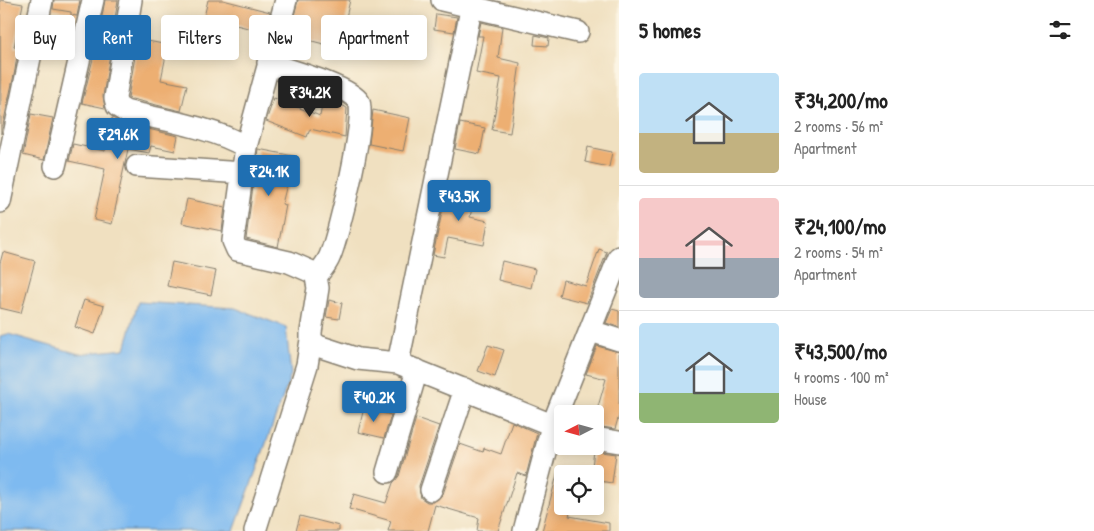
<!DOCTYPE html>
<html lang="en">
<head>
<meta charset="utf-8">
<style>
  body { margin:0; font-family:"Patrick Hand",sans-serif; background:#f2f2f2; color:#222; height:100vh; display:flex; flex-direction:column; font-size:19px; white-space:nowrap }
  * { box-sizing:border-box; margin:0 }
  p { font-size:16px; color:#767676 }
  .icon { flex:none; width:28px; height:28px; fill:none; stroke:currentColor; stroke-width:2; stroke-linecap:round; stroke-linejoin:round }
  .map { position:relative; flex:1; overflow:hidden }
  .panel { display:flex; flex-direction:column; background:#fff; width:475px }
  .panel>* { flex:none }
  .banner { position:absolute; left:15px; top:15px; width:475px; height:45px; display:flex; gap:10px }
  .needle { width:32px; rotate:264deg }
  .buttons { position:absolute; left:554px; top:405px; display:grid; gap:10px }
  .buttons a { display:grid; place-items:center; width:50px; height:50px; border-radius:5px; background:#fff; box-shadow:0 2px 12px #0003; font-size:25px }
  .price { position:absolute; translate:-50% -42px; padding:0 11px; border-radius:5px; background:#1f6fb2; color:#fff; font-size:16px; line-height:32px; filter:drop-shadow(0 1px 2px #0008) }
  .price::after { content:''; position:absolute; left:50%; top:30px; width:15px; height:11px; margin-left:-8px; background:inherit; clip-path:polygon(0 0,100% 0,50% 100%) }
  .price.on { background:#222; color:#fff }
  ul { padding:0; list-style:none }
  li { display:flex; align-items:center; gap:15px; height:125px; padding:0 20px }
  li+li { border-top:1px solid #e0e0e0 }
  li span { display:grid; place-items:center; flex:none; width:140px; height:100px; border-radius:5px; color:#555 }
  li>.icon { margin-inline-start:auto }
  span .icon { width:60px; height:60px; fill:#fffc; stroke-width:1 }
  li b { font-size:21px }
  h2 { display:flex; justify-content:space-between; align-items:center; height:60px; padding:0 20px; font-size:21px }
  .pill { padding:0 18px; border-radius:5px; background:#fff; box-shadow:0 2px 12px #0003; font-size:18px; line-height:45px }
  .pill.on { background:#1f6fb2; color:#fff }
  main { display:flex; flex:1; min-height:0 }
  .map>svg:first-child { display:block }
  .water { fill:#7ebaf0; stroke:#4d6b86 }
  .building { fill:#edaf72 }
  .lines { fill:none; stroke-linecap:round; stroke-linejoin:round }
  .minor-casing { stroke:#867e6e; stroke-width:24 }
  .minor { stroke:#fff; stroke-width:21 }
</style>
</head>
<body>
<main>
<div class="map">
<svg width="619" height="531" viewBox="0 0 619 531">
  <rect width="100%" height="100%" fill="#fcf5e5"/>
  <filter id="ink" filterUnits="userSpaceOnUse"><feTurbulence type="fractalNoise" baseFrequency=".02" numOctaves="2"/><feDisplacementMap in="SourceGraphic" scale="10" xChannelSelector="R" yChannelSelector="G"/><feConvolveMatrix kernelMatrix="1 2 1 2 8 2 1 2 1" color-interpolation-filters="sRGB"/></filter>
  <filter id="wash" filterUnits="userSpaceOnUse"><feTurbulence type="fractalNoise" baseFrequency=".0096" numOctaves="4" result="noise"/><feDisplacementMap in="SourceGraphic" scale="20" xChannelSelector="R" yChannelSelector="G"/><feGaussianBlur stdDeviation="1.12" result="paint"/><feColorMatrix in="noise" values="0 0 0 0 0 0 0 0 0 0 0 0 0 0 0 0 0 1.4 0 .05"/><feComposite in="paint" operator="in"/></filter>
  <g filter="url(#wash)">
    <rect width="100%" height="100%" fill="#f0e0c0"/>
    <path class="water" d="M138 302 235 308 286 327 291 375 234 531H0V336L8 334 79 354 125 349Z"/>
    <g id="blocks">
      <path class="building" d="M0 0 23 4 14 47 18 48 15 70 1 134Z
        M54 0H80L77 16 71 15V12L53 9Z
        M105 0H118L114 24 101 22Z
        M208 0H223L270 12 264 32 204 17Z
        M298 0H350L339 48 289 35Z
        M436 14 457 17 454 32 434 29Z
        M481 22 502 27 498 58 520 63 510 133 492 130 501 78 476 73 483 36H478Z
        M535 35 549 38 548 46 534 45Z
        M138 39 168 45 161 80 187 85 181 111 128 98Z
        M95 51 110 54 103 96 105 108 82 103Z
        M324 95 347 108 345 137 310 129 307 137 266 121 274 98 320 116Z
        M373 110 410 118 403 151 369 144Z
        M31 114 53 118 44 160 23 155Z
        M112 118 122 123 178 136 175 151 151 146 149 153 128 149 112 224 94 220 105 169 69 161 73 144 105 151Z
        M460 123 485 128 480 154 455 149Z
        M588 147 612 152 609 167 585 162Z
        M258 149 294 156 282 204 286 205 278 247 246 239Z
        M447 189 475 195 470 217 488 221 484 245 448 238 444 257 433 255Z
        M187 199 225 207 222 231 182 223Z
        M599 249 607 252 587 303 559 296 563 280 586 286Z
        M3 252 35 261 21 313 0 308V263Z
        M502 261 535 269 531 288 498 280Z
        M172 262 216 271 211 295 167 286Z
        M84 300 104 306 95 334 75 327Z
        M329 300 342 303 339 319 326 317Z
        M612 309 619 311V327L606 323Z
        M488 345 504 350 495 377 478 371Z
        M597 346 619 352V415L615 429 595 426V417L606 379 586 374Z
        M364 408 391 415 384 438 358 432Z
        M416 418 439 426 419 486 421 498 427 502H434L443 494 460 444 483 452 484 448 501 454 512 422 537 433 526 476 517 473 498 531H477L479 518 435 505 428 531H388L391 521 349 509 354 494 386 503 393 483 399 476Z
        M594 451 616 454 612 483 599 481 598 486 595 485V474H591Z
        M558 471 562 472V506H572L569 516 609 523V531H542Z
        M300 516 339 526V531H296Z"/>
    </g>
  </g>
  <g filter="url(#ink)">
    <use href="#blocks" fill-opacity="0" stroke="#867e6e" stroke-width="1"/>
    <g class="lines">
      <defs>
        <path id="minor" d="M131 0 115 98 117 106 125 111C162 120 213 127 246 147L233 241 237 250 289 262 312 272 316 277 318 288 311 332V340L318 346 358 359 398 363 562 429
          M442 0 578 32
          M268 63C286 69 351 87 359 102 367 116 338 240 329 258 326 265 320 271 316 277
          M246 147 286 0
          M55 166 93 0
          M137 166 243 173
          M0 202 42 0
          M591 331 619 340
          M398 363 473 0
          M595 438 619 442
          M387 472 417 370
          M431 490 465 389
          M255 531 307 365 311 340
          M524 531 552 426 619 257"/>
      </defs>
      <use href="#minor" class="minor-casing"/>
      <use href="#minor" class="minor"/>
    </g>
  </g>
</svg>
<div class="buttons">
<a><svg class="needle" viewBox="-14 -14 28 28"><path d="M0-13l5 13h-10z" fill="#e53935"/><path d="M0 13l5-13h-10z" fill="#767676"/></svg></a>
<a><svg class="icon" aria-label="locate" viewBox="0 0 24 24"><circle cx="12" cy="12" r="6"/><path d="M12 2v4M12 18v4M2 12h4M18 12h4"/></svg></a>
</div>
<b class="price on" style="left:310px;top:118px">₹34.2K</b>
<b class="price" style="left:118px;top:160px">₹29.6K</b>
<b class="price" style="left:269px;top:197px">₹24.1K</b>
<b class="price" style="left:459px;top:222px">₹43.5K</b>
<b class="price" style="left:374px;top:423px">₹40.2K</b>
<div class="banner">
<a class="pill">Buy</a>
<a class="pill on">Rent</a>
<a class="pill">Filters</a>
<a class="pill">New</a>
<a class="pill">Apartment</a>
</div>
</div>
<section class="panel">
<h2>5 homes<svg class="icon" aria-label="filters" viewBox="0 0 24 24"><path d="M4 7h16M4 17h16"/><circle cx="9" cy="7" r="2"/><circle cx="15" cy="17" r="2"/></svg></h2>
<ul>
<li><span style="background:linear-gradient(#bfe0f5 60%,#c2b280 0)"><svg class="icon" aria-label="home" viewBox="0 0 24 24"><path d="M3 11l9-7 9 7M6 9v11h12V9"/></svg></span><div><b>₹34,200/mo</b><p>2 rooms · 56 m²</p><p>Apartment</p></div></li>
<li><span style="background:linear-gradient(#f6c9c9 60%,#9aa5b1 0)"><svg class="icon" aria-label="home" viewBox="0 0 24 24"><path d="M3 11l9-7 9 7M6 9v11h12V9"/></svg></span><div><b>₹24,100/mo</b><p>2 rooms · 54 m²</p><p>Apartment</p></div></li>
<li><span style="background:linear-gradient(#bfe0f5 70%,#8fb573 0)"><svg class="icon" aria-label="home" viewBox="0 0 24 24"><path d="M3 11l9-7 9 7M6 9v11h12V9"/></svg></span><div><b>₹43,500/mo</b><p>4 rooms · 100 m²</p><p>House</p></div></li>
</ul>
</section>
</main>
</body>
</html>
